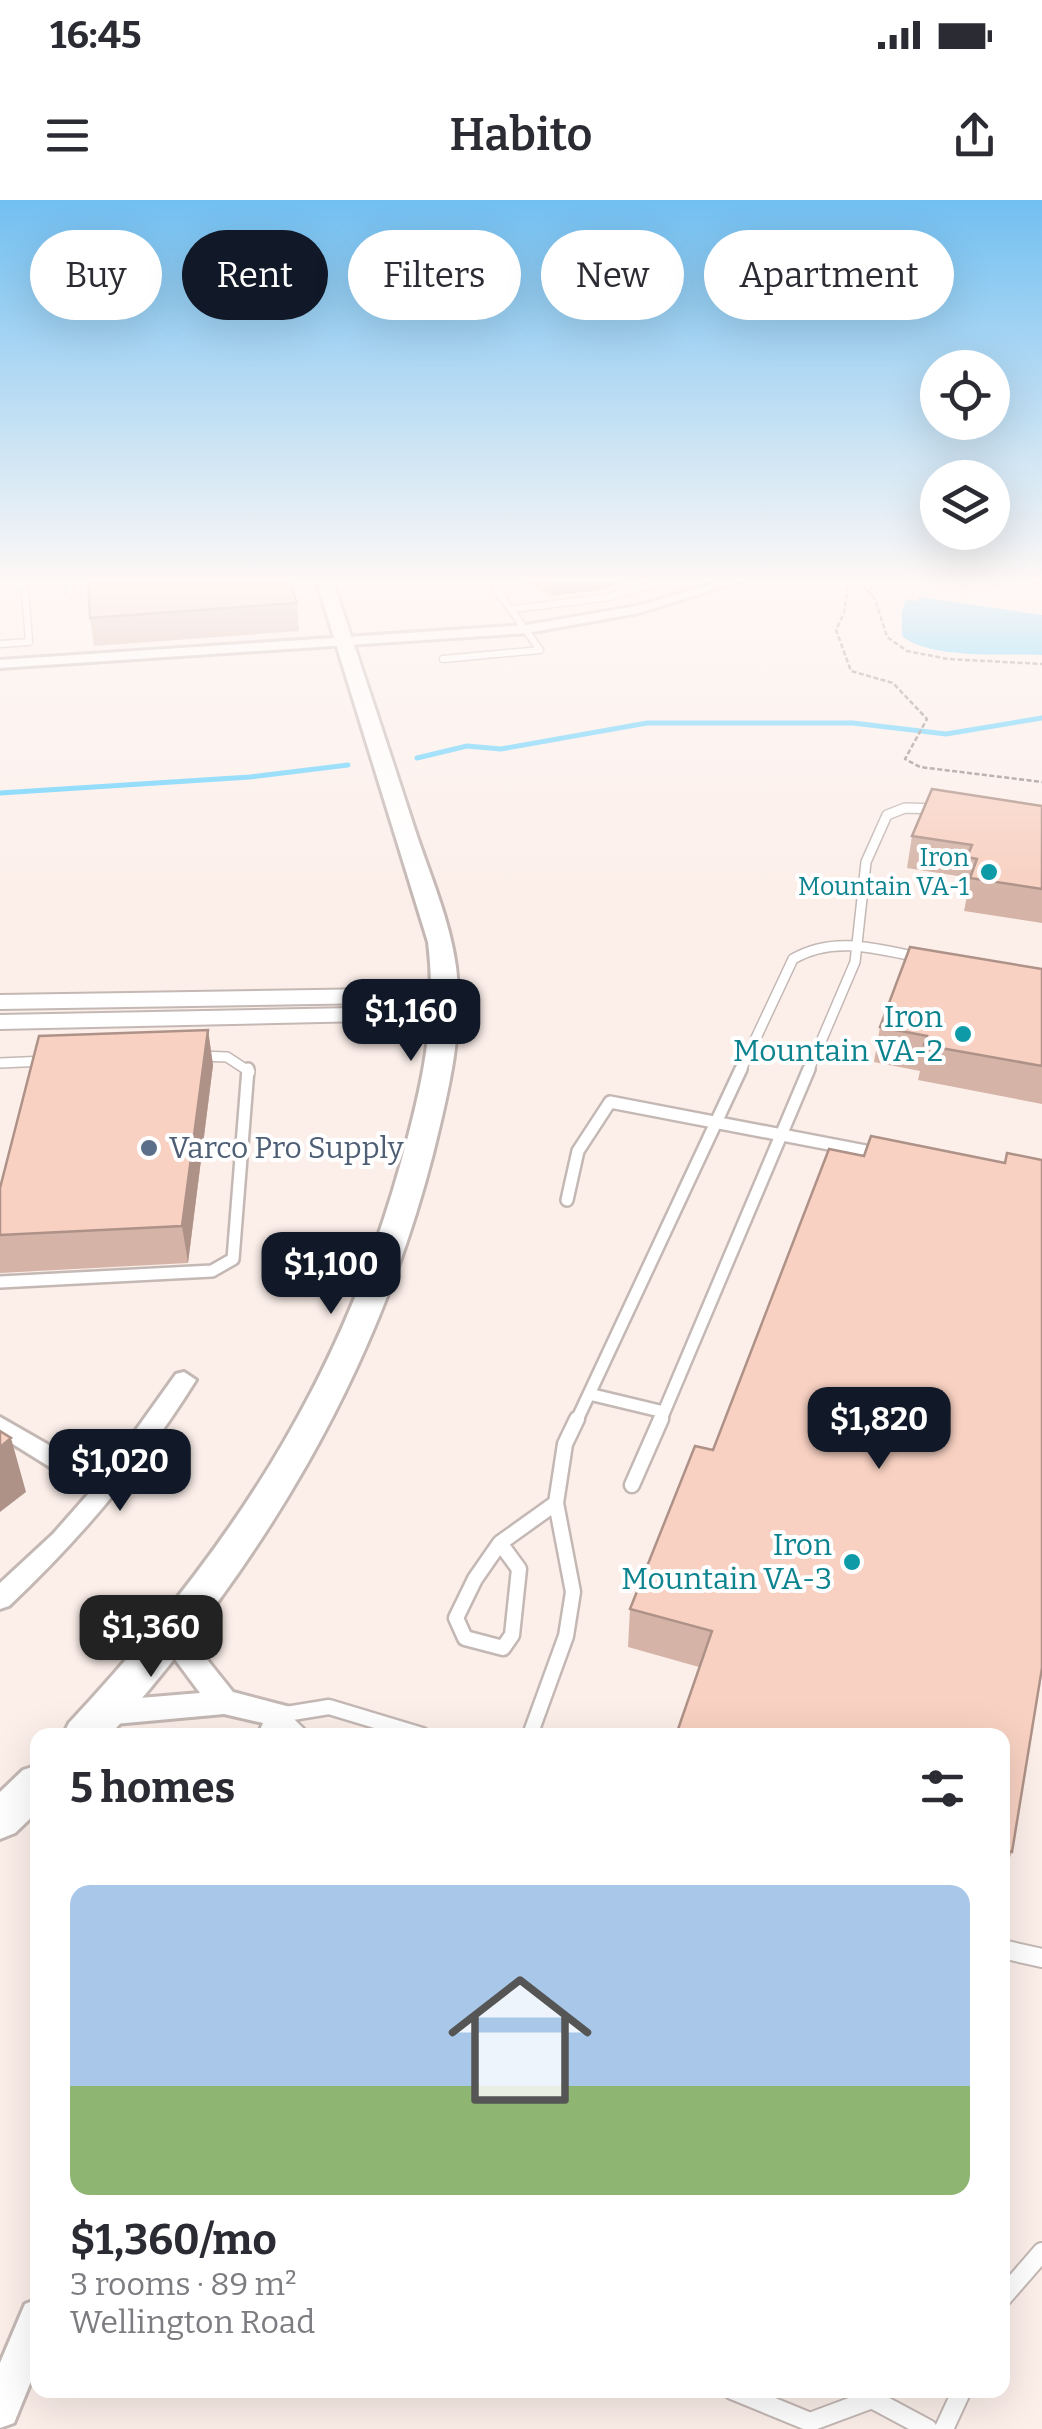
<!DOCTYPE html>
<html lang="en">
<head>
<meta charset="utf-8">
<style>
  body { margin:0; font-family:Bitter,serif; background:#f7f7f7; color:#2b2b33; height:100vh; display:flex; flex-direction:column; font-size:38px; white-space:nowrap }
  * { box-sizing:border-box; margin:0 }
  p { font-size:32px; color:#7c7c81 }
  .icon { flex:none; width:55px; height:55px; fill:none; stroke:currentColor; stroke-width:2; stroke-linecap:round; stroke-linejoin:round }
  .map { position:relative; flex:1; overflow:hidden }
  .details { position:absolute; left:30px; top:1528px; width:980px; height:670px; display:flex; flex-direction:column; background:#fff; border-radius:20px; box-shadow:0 10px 40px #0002 }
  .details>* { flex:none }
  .top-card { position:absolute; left:30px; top:30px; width:982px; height:90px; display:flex; gap:20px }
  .controls { position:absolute; left:920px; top:150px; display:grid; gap:20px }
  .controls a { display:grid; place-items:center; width:90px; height:90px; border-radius:50%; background:#fff; box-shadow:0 10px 40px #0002; font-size:50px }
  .price { position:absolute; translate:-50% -85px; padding:0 22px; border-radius:20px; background:#111827; color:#fff; font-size:32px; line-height:65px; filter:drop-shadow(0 2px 5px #0008) }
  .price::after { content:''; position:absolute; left:50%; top:60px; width:30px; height:22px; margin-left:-15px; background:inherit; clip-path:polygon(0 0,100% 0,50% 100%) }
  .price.selected { background:#222; color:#fff }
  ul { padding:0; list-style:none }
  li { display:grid; align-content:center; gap:20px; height:530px; padding:0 40px }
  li+li { border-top:2px solid #e1e1e2 }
  li span { display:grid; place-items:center; height:310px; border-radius:20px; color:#555 }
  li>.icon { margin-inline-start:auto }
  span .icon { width:180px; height:180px; fill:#fffc; stroke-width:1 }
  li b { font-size:42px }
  h2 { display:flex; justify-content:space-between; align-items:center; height:120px; padding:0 40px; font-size:42px }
  .chip { padding:0 35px; border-radius:45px; background:#fff; box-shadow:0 10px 40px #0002; font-size:35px; line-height:90px }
  .chip.selected { background:#111827; color:#fff }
  .status { display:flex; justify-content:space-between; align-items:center; height:70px; padding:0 50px; background:#fff; direction:ltr }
  .status svg { height:28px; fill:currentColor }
  header { display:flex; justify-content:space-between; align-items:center; height:130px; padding:0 40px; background:#fff; font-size:45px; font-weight:600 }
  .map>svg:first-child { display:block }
  .water { fill:#5fd0fe }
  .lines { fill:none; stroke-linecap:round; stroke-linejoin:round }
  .stream { stroke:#5fd0fe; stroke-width:5 }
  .service-far4-casing { stroke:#c4b8b4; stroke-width:9 }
  .service-far3-casing { stroke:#c4b8b4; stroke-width:12 }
  .service-far2-casing { stroke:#c4b8b4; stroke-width:16 }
  .service-far1-casing { stroke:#c4b8b4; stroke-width:19 }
  .service-casing { stroke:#c4b8b4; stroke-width:22 }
  .minor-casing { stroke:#c4b8b4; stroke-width:6 }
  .tertiary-casing { stroke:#c4b8b4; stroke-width:4 }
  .secondary-casing { stroke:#c4b8b4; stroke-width:6 }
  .path { stroke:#928986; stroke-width:2.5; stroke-dasharray:5 2.5; stroke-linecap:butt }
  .service-far4 { stroke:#fff; stroke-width:6 }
  .service-far3 { stroke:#fff; stroke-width:9 }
  .service-far2 { stroke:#fff; stroke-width:11 }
  .service-far1 { stroke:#fff; stroke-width:14 }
  .service { stroke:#fff; stroke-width:18 }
  .minor { fill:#fff; fill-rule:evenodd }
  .tertiary { fill:#fff; fill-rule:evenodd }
  .secondary { fill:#fff; fill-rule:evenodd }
  .wall { fill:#d5b4a7 }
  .shaded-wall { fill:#ae9288 }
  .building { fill:#f8d1c2; stroke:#ae9288; stroke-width:2.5 }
  .culture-dot { fill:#0f9aa8; stroke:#fff; stroke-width:4 }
  .service-dot { fill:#5c6f8a; stroke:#fff; stroke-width:4 }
  .labels { text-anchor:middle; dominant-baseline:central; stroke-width:8; stroke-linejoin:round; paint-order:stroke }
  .far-culture-label { font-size:25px; fill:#0d838f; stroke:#fff; text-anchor:end }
  .culture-label { font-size:30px; fill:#0d838f; stroke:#fff; text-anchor:end }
  .service-label { font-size:30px; fill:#4e5e75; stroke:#fff; text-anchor:start }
</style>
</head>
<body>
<div class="status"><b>16:45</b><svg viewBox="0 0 49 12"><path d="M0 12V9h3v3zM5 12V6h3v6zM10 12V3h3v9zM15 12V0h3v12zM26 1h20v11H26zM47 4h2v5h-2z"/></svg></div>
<header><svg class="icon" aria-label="menu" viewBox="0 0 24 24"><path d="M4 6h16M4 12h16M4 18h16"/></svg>Habito<svg class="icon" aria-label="share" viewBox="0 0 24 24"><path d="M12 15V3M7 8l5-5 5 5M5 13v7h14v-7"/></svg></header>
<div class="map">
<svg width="1042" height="2229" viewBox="0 0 1042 2229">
  <rect width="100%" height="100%" fill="#fcefea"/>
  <path class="water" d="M919 397 1042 415V455C1005 453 931 460 902 436V412L906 399 918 401Z"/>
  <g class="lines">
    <path class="stream" d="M417 558 467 546 501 549 647 523H853L946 534 1042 518
      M0 593 250 577 348 565"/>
    <defs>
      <path id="service-far4" d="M69 379 70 393
        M514 409 609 397 674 379
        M0 444 29 442 25 389 5 379
        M443 459 540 450 494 386 497 379"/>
      <path id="service-far3" d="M199 856 227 857 250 872
        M0 863 46 861
        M740 872 793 759C834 735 878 749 922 758
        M808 872 855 762 866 662 887 615 905 608 939 609"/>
      <path id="service-far2" d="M567 1000 578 951 610 902 881 954
        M0 1082 212 1071 233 1059 248 869
        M589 1194 664 1212 809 869
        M576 1222 741 869
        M660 1222 664 1212"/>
      <path id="service-far1" d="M632 1285 661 1219
        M500 1343 519 1369 512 1435 503 1448 465 1438 456 1418 475 1379Z
        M500 1343 556 1303
        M300 1535 280 1515 329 1507 422 1535
        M530 1535 566 1436 573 1392 556 1303 565 1244 577 1219"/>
      <path id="service" d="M1002 1749 1042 1758
        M1002 2098 1042 2052
        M732 2190 810 2222 872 2199
        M865 2190 872 2199 928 2229
        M944 2229 962 2190"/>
      <path id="minor" d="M730 379H748L639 413 527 433 0 468V460L527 425 637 406Z
        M184 1172 196 1180C143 1265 81 1338 9 1406L0 1409V1383L53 1334 90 1292 0 1236V1217L103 1276 176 1174Z
        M171 1424 181 1427 233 1492 290 1507 294 1515 286 1535H258L263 1523 224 1514 104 1525 94 1521 90 1513 94 1505 104 1501 200 1493 157 1435 161 1427Z
        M38 2099V2164L14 2223 0 2228V2163L25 2104Z"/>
      <path id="tertiary" d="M375 789 448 800 459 807 448 814 419 809V818L411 820 0 829V815L402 807 375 803 0 809V795Z"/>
      <path id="secondary" d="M316 379H332C360 463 388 546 415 630 430 675 450 721 456 767 464 831 448 893 433 954 375 1178 263 1363 110 1535H63L69 1523C226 1355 337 1190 400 966 421 891 438 820 428 742Z
        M38 1565V1611L15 1633 0 1639V1592L23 1570Z"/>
    </defs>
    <use href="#service-far4" class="service-far4-casing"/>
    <use href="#service-far3" class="service-far3-casing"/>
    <use href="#service-far2" class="service-far2-casing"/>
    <use href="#service-far1" class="service-far1-casing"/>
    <use href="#service" class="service-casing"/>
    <use href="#minor" class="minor-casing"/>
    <use href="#tertiary" class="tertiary-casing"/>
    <use href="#secondary" class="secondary-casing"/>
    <path class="path" d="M849 379 844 413 836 430 851 471 893 483 927 519 905 559 920 567 1042 582
      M857 379 875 399 887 437 907 451 948 459 1042 464"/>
    <use href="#service-far4" class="service-far4"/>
    <use href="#service-far3" class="service-far3"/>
    <use href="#service-far2" class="service-far2"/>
    <use href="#service-far1" class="service-far1"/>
    <use href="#service" class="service"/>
    <use href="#minor" class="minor"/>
    <use href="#tertiary" class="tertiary"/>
    <use href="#secondary" class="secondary"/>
  </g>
  <path class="wall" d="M515 379H637L599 390 552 396Z
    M1023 379H1042L1038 386Z
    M297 403 299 431 94 446 90 418Z
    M1042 606V723L964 711 968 691 962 690 964 677 907 668 912 636Z
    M1042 769V904L918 880 920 871 874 862 880 827Z
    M208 830 213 865 188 1063 0 1073V988Z
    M871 936 1005 963 1007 953 1042 960V1468L1012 1652 1002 1680V1535H676L699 1467 628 1447 630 1409 695 1246 713 1250 829 949 864 956Z"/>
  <path class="shaded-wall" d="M552 379H637L599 390 552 396Z
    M208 830 213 865 188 1063 182 1026Z
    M11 1238 26 1292 0 1312V1247Z"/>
  <path class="building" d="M88 379H289L297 403 90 418Z
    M932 589 1042 606V689L970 678 977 659 967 657 972 645 912 636Z
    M910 747 1042 769V866L924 845 927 836 880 827Z
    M208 830 182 1026 0 1035V988L39 836Z
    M871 936 1005 963 1007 953 1042 960V1468L1012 1652 1002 1649V1535H676L712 1431 630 1409 695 1246 713 1250 829 949 864 956Z
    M0 1231 11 1238 0 1247Z"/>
  <linearGradient id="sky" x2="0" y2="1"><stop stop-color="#71bff1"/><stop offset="0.55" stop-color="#fef8f6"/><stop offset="1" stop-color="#fef8f6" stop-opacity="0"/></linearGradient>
  <rect width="1042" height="691" fill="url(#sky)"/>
  <g class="culture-dot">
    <circle cx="989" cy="672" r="10"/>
    <circle cx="963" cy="834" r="10"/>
    <circle cx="852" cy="1362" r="10"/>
  </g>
  <circle class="service-dot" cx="149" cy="948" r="10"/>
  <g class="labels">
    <g class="far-culture-label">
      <text x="969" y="658">Iron<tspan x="969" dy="29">Mountain VA-1</tspan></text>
    </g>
    <g class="culture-label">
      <text x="943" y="817">Iron<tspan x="943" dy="34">Mountain VA-2</tspan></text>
      <text x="832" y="1345">Iron<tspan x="832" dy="34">Mountain VA-3</tspan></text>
    </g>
    <g class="service-label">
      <text x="169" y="948">Varco Pro Supply</text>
    </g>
  </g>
</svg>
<div class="controls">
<a><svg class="icon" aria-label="locate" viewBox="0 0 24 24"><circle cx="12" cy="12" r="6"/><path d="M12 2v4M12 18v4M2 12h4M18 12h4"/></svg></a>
<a><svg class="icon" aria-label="layers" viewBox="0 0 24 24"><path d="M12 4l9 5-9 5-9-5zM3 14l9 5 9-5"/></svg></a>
</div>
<b class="price" style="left:411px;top:864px">$1,160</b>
<b class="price" style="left:331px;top:1117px">$1,100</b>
<b class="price" style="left:879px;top:1272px">$1,820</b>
<b class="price" style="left:120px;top:1314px">$1,020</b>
<b class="price selected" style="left:151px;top:1480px">$1,360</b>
<div class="top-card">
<a class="chip">Buy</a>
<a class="chip selected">Rent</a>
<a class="chip">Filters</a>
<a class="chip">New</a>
<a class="chip">Apartment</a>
</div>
<section class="details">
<h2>5 homes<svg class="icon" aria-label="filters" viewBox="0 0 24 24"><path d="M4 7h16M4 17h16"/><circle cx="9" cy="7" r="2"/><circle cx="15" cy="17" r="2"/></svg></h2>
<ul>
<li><span style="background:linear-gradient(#a9c7e8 65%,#8fb573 0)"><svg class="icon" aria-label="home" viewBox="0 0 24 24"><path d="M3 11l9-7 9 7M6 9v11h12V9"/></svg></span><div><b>$1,360/mo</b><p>3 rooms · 89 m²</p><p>Wellington Road</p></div></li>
</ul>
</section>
</div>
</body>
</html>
